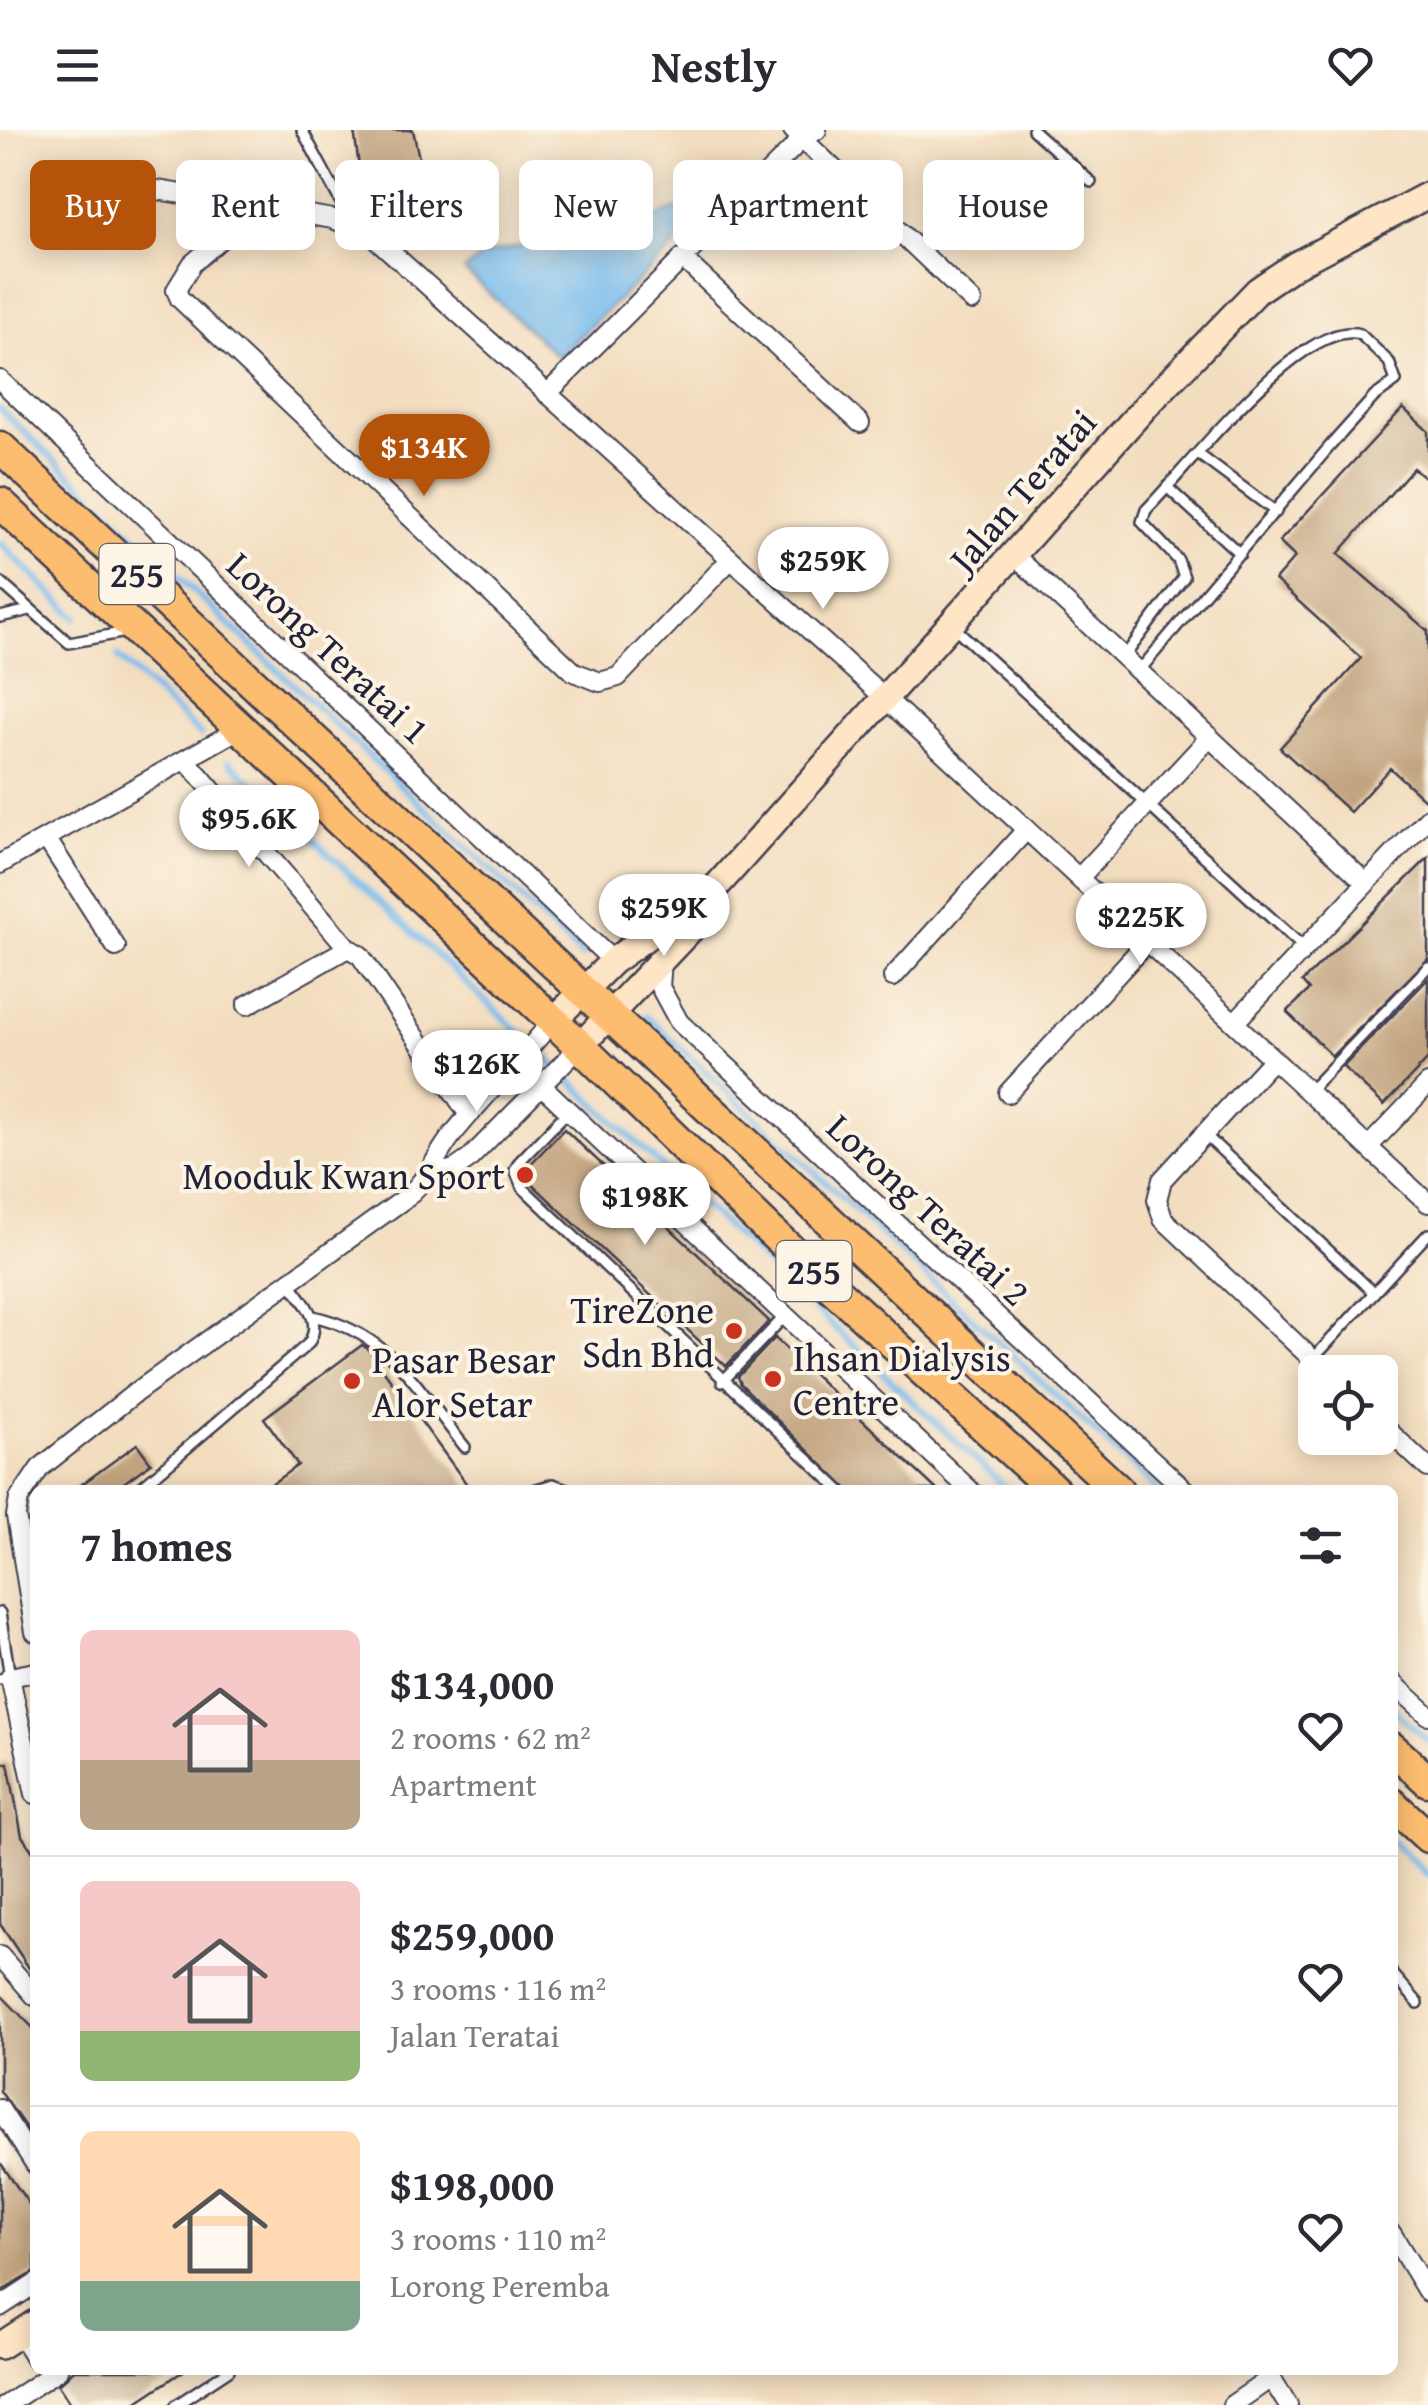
<!DOCTYPE html>
<html lang="en">
<head>
<meta charset="utf-8">
<style>
  body { margin:0; font-family:"Gentium Book Plus",serif; background:#f7f7f7; color:#2b2b33; height:100vh; display:flex; flex-direction:column; font-size:38px; white-space:nowrap }
  * { box-sizing:border-box; margin:0 }
  p { font-size:32px; color:#7c7c81 }
  .icon { flex:none; width:55px; height:55px; fill:none; stroke:currentColor; stroke-width:2; stroke-linecap:round; stroke-linejoin:round }
  .map { position:relative; flex:1; overflow:hidden }
  .details { position:absolute; left:30px; top:1355px; width:1368px; height:890px; display:flex; flex-direction:column; background:#fff; border-radius:15px; box-shadow:0 5px 25px #0003 }
  .details>* { flex:none }
  .top-card { position:absolute; left:30px; top:30px; width:1370px; height:90px; display:flex; gap:20px }
  .fabs { position:absolute; left:1298px; top:1225px; display:grid; gap:20px }
  .fabs a { display:grid; place-items:center; width:100px; height:100px; border-radius:15px; background:#fff; box-shadow:0 5px 25px #0003; font-size:50px }
  .price { position:absolute; translate:-50% -85px; padding:0 22px; border-radius:35px; background:#fff; color:#222; font-size:32px; line-height:65px; filter:drop-shadow(0 2px 5px #0008) }
  .price::after { content:''; position:absolute; left:50%; top:60px; width:30px; height:22px; margin-left:-15px; background:inherit; clip-path:polygon(0 0,100% 0,50% 100%) }
  .price.current { background:#b45309; color:#fff }
  ul { padding:0; list-style:none }
  li { display:flex; align-items:center; gap:30px; height:250px; padding:0 50px }
  li+li { border-top:2px solid #e1e1e2 }
  li span { display:grid; place-items:center; flex:none; width:280px; height:200px; border-radius:15px; color:#555 }
  li>.icon { margin-inline-start:auto }
  span .icon { width:120px; height:120px; fill:#fffc; stroke-width:1 }
  li b { font-size:42px }
  h2 { display:flex; justify-content:space-between; align-items:center; height:120px; padding:0 50px; font-size:42px }
  .chip { padding:0 35px; border-radius:15px; background:#fff; box-shadow:0 5px 25px #0003; font-size:35px; line-height:90px }
  .chip.current { background:#b45309; color:#fff }
  header { display:flex; justify-content:space-between; align-items:center; height:130px; padding:0 50px; background:#fff; font-size:45px; font-weight:800 }
  .map>svg:first-child { display:block }
  .water { fill:#78bcee; stroke:#4d6f94; stroke-width:2.5 }
  .lines { fill:none; stroke-linecap:round; stroke-linejoin:round }
  .stream { stroke:#78bcee; stroke-width:6 }
  .building { fill:#c3a480 }
  .lane-casing { stroke:#413e4f; stroke-width:14 }
  .street-casing { stroke:#413e4f; stroke-width:22 }
  .secondary-casing { stroke:#413e4f; stroke-width:30 }
  .primary-casing { stroke:#413e4f; stroke-width:35 }
  .lane { stroke:#fff; stroke-width:9 }
  .street { stroke:#fff; stroke-width:18 }
  .secondary { stroke:#fee5c5; stroke-width:25 }
  .primary { stroke:#fcbd6f; stroke-width:30 }
  .poi-dot { fill:#c8321e; stroke:#fcf5e5; stroke-width:4 }
  .labels { text-anchor:middle; dominant-baseline:central; stroke-width:8; stroke-linejoin:round; paint-order:stroke }
  .shield { fill:#fcf5e5; stroke:#63616e; stroke-width:2.5 }
  .shield-label { font-size:35px; font-weight:bold; fill:#22223b }
  .street-label { font-size:38px; fill:#22223b; stroke:#fcf5e5 }
  .poi-label { font-size:38px; fill:#22223b; stroke:#fcf5e5; text-anchor:end }
</style>
</head>
<body>
<header><svg class="icon" aria-label="menu" viewBox="0 0 24 24"><path d="M4 6h16M4 12h16M4 18h16"/></svg>Nestly<svg class="icon" aria-label="heart" viewBox="0 0 24 24"><path d="M12 20l-8-8c-3-5 5-10 8-4 3-6 11-1 8 4z"/></svg></header>
<div class="map">
<svg width="1428" height="2275" viewBox="0 0 1428 2275">
  <rect width="100%" height="100%" fill="#fcf5e5"/>
  <filter id="ink" filterUnits="userSpaceOnUse"><feTurbulence type="fractalNoise" baseFrequency=".01" numOctaves="2"/><feDisplacementMap in="SourceGraphic" scale="20" xChannelSelector="R" yChannelSelector="G"/><feConvolveMatrix kernelMatrix="1 2 1 2 8 2 1 2 1" color-interpolation-filters="sRGB"/></filter>
  <filter id="wash" filterUnits="userSpaceOnUse"><feTurbulence type="fractalNoise" baseFrequency=".0048" numOctaves="4" result="noise"/><feDisplacementMap in="SourceGraphic" scale="40" xChannelSelector="R" yChannelSelector="G"/><feGaussianBlur stdDeviation="2.25" result="paint"/><feColorMatrix in="noise" values="0 0 0 0 0 0 0 0 0 0 0 0 0 0 0 0 0 1.4 0 .05"/><feComposite in="paint" operator="in"/></filter>
  <g filter="url(#wash)">
    <rect width="100%" height="100%" fill="#f3ddbf"/>
    <path class="water" d="M690 74 703 89 558 227 464 140 485 124 656 87Z"/>
    <g class="lines">
      <path class="stream" d="M0 279 582 826
        M0 413 77 488
        M118 527 201 605
        M229 631 1008 1360
        M646 886 1158 1360
        M1392 1578 1428 1611
        M1392 1712 1428 1745"/>
    </g>
    <g id="blocks">
      <path class="building" d="M354 0H413L422 43 382 51 381 47 369 49 368 42 360 44Z
        M1403 278 1428 301V350L1413 338 1338 424 1428 501V673L1390 638 1350 682 1280 618 1361 528 1275 450 1295 427 1279 412Z
        M1428 728V829L1332 926 1287 882 1309 860 1302 852Z
        M1428 849V929L1384 975 1343 937Z
        M564 999 769 1191 726 1236 528 1050 524 1041Z
        M775 1208 808 1239 937 1360H848L741 1254 738 1247Z
        M362 1215 368 1219 471 1360H263L298 1335 264 1288Z
        M137 1314 151 1333 114 1360H74Z
        M0 1633H8L22 1706 35 1725V1847L0 1794Z
        M0 1864 35 1900V2011L0 1961Z
        M0 2032 35 2083V2142L0 2162Z
        M74 2240H185L132 2275H71L58 2255Z"/>
    </g>
  </g>
  <g filter="url(#ink)">
    <use href="#blocks" fill-opacity="0" stroke="#413e4f" stroke-width="2.5"/>
    <g class="lines">
      <defs>
        <path id="lane" d="M302 0 353 95
          M1033 0 1091 52
          M1198 324 1276 382
          M1168 358 1240 424
          M0 452 69 513 126 502
          M0 487 30 480
          M954 497 1304 818
          M1124 527 1184 447 1178 430 1142 392 1146 380C1186 340 1302 188 1360 204L1389 232 1396 251 1374 267 1330 316 1139 541
          M1309 961 1428 837
          M569 980 519 1032 515 1040 522 1057 840 1360
          M1204 1004 1374 1163
          M313 1186C391 1204 417 1258 465 1317
          M1312 1230 1428 1104
          M722 1252 785 1186
          M138 1360 308 1214C324 1191 303 1172 290 1153
          M534 1360 553 1354 570 1360
          M0 1483 10 1547 0 1549
          M1392 1843 1418 1873
          M176 2275 229 2240"/>
        <path id="street" d="M793 0 972 171
          M127 55 333 89 373 106 886 569 1428 1073
          M255 79 192 134 176 160 180 169 574 542 600 552 618 547 729 431
          M682 128 860 293
          M0 250 613 831
          M547 264 801 10 817 0
          M1015 426 1366 753
          M186 630 348 818
          M46 708 116 817
          M0 734 239 599
          M1079 748 1210 607
          M662 830 660 857 679 892 1185 1360
          M893 847 1026 700
          M247 875 348 818 360 825 469 985
          M1234 893 1428 688
          M1273 929 1162 1050 1157 1070 1163 1089 1326 1242
          M540 954 970 1360
          M1008 963 1147 812
          M1368 1017 1428 954
          M430 1045 455 1039 468 1030 580 916
          M1380 1293 1428 1338
          M35 1502 16 1386 19 1369 40 1338 135 1263 407 1067C432 1044 434 1028 453 1004 485 965 520 929 553 891
          M35 1542 10 1547 35 1664
          M1392 1552 1428 1585
          M0 1826 35 1866
          M0 1979 35 2034
          M1392 2104 1428 2163
          M0 2177 35 2154
          M20 2203 35 2228
          M1267 2241 1288 2275
          M6 2275 58 2240
          M1232 2275 1271 2248"/>
        <path id="secondary" d="M553 891 613 831 715 758 1146 276 1258 160 1295 135 1428 65
          M580 916 691 799 712 766
          M0 2216 35 2193"/>
        <path id="primary" d="M0 317 1118 1360
          M0 373 580 916 769 1100 1054 1360
          M1392 1618 1428 1651
          M1392 1674 1428 1707"/>
      </defs>
      <use href="#lane" class="lane-casing"/>
      <use href="#street" class="street-casing"/>
      <use href="#secondary" class="secondary-casing"/>
      <use href="#primary" class="primary-casing"/>
      <use href="#lane" class="lane"/>
      <use href="#street" class="street"/>
      <use href="#secondary" class="secondary"/>
      <use href="#primary" class="primary"/>
    </g>
  </g>
  <g class="poi-dot">
    <circle cx="525" cy="1045" r="10"/>
    <circle cx="734" cy="1201" r="10"/>
    <circle cx="773" cy="1249" r="10"/>
    <circle cx="352" cy="1251" r="10"/>
  </g>
  <g class="labels">
    <g class="shield">
      <rect x="99.5" y="414" width="75" height="60" rx="8"/>
      <rect x="776.5" y="1111" width="75" height="60" rx="8"/>
    </g>
    <g class="shield-label">
      <text x="137" y="444">255</text>
      <text x="814" y="1141">255</text>
    </g>
    <g class="street-label">
      <text transform="translate(1022 360) rotate(-49)">Jalan Teratai</text>
      <text transform="translate(329 517) rotate(43)">Lorong Teratai 1</text>
      <text transform="translate(929 1079) rotate(43)">Lorong Teratai 2</text>
    </g>
    <g class="poi-label">
      <text x="505" y="1045">Mooduk Kwan Sport</text>
      <text x="714" y="1179">TireZone<tspan x="714" dy="44">Sdn Bhd</tspan></text>
      <text x="793" y="1227" text-anchor="start">Ihsan Dialysis<tspan x="793" dy="44">Centre</tspan></text>
      <text x="372" y="1229" text-anchor="start">Pasar Besar<tspan x="372" dy="44">Alor Setar</tspan></text>
    </g>
  </g>
</svg>
<div class="fabs">
<a><svg class="icon" aria-label="locate" viewBox="0 0 24 24"><circle cx="12" cy="12" r="6"/><path d="M12 2v4M12 18v4M2 12h4M18 12h4"/></svg></a>
</div>
<b class="price current" style="left:424px;top:369px">$134K</b>
<b class="price" style="left:823px;top:482px">$259K</b>
<b class="price" style="left:249px;top:740px">$95.6K</b>
<b class="price" style="left:664px;top:829px">$259K</b>
<b class="price" style="left:1141px;top:838px">$225K</b>
<b class="price" style="left:477px;top:985px">$126K</b>
<b class="price" style="left:645px;top:1118px">$198K</b>
<div class="top-card">
<a class="chip current">Buy</a>
<a class="chip">Rent</a>
<a class="chip">Filters</a>
<a class="chip">New</a>
<a class="chip">Apartment</a>
<a class="chip">House</a>
</div>
<section class="details">
<h2>7 homes<svg class="icon" aria-label="filters" viewBox="0 0 24 24"><path d="M4 7h16M4 17h16"/><circle cx="9" cy="7" r="2"/><circle cx="15" cy="17" r="2"/></svg></h2>
<ul>
<li><span style="background:linear-gradient(#f6c9c9 65%,#b9a48a 0)"><svg class="icon" aria-label="home" viewBox="0 0 24 24"><path d="M3 11l9-7 9 7M6 9v11h12V9"/></svg></span><div><b>$134,000</b><p>2 rooms · 62 m²</p><p>Apartment</p></div><svg class="icon" aria-label="heart" viewBox="0 0 24 24"><path d="M12 20l-8-8c-3-5 5-10 8-4 3-6 11-1 8 4z"/></svg></li>
<li><span style="background:linear-gradient(#f6c9c9 75%,#8fb573 0)"><svg class="icon" aria-label="home" viewBox="0 0 24 24"><path d="M3 11l9-7 9 7M6 9v11h12V9"/></svg></span><div><b>$259,000</b><p>3 rooms · 116 m²</p><p>Jalan Teratai</p></div><svg class="icon" aria-label="heart" viewBox="0 0 24 24"><path d="M12 20l-8-8c-3-5 5-10 8-4 3-6 11-1 8 4z"/></svg></li>
<li><span style="background:linear-gradient(#ffd9b3 75%,#7fa58c 0)"><svg class="icon" aria-label="home" viewBox="0 0 24 24"><path d="M3 11l9-7 9 7M6 9v11h12V9"/></svg></span><div><b>$198,000</b><p>3 rooms · 110 m²</p><p>Lorong Peremba</p></div><svg class="icon" aria-label="heart" viewBox="0 0 24 24"><path d="M12 20l-8-8c-3-5 5-10 8-4 3-6 11-1 8 4z"/></svg></li>
</ul>
</section>
</div>
</body>
</html>
